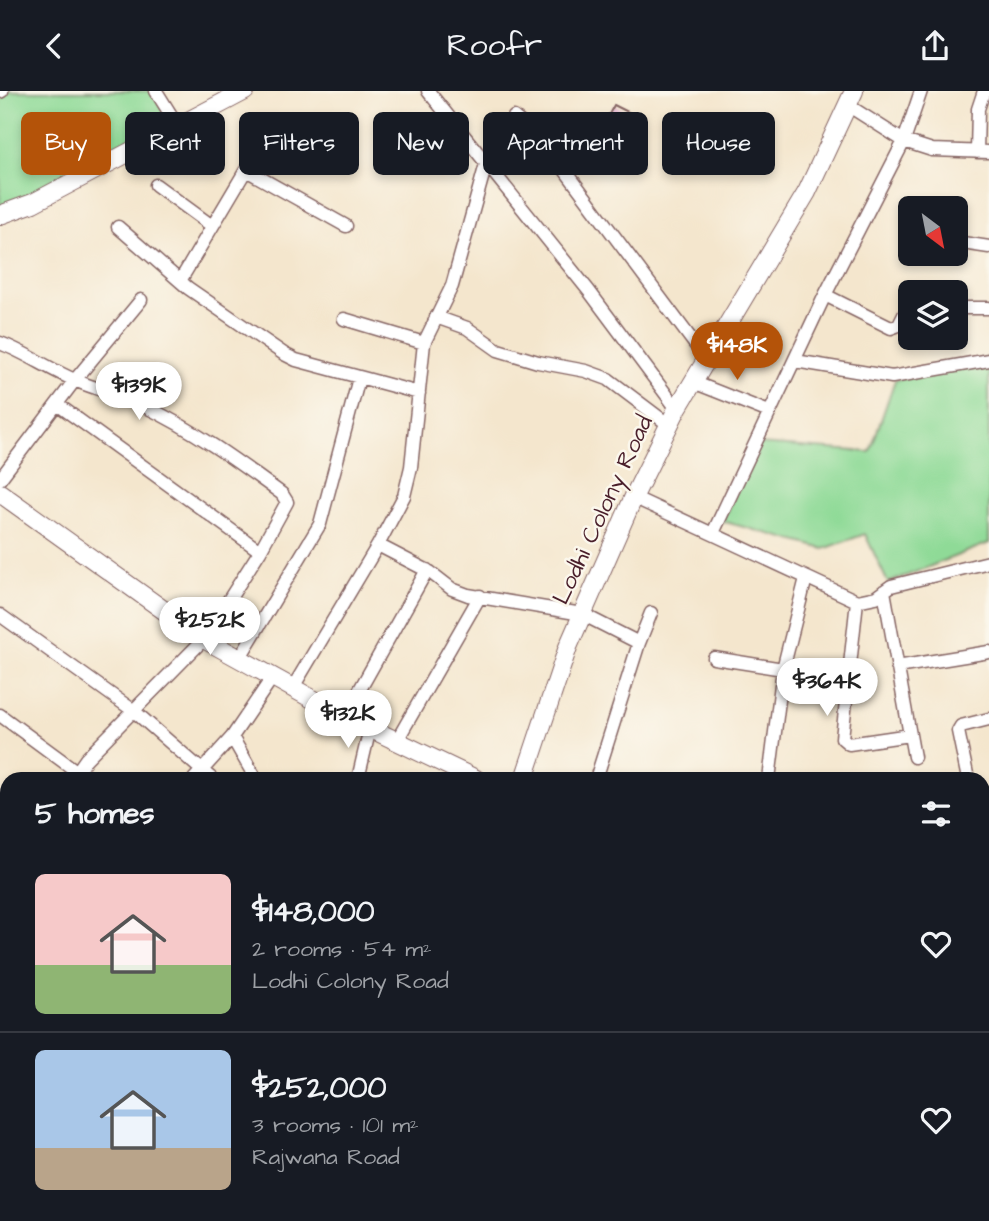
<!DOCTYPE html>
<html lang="en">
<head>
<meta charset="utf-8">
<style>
  body { margin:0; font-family:"Architects Daughter",sans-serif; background:#20242c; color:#f1f3f6; height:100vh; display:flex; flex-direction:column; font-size:26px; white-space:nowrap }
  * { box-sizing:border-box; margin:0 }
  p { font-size:23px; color:#9ea1a6 }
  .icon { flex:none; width:38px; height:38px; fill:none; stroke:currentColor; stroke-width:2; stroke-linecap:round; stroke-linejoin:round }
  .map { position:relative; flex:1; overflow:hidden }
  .drawer { position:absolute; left:0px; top:681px; width:990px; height:450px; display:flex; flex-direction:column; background:#171b24; border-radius:21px 21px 0 0; box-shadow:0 4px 10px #0003 }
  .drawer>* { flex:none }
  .hud { position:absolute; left:21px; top:21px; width:948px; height:63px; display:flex; gap:14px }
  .needle { width:46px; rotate:148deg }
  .fabs { position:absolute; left:898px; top:105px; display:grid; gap:14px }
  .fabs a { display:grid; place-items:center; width:70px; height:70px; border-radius:10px; background:#171b24; box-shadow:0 4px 10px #0003; font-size:35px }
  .price { position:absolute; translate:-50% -60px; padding:0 16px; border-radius:24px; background:#fff; color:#222; font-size:23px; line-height:46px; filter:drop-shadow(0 2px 4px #0008) }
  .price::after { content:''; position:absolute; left:50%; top:42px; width:21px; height:16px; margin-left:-10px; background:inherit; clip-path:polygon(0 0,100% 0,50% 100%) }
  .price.current { background:#b45309; color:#fff }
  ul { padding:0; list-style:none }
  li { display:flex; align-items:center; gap:21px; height:175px; padding:0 35px }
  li+li { border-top:2px solid #363941 }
  li span { display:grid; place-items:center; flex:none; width:196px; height:140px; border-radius:10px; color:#555 }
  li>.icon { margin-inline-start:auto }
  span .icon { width:84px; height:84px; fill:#fffc; stroke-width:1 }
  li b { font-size:30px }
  h2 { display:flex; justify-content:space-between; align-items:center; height:84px; padding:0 35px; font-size:30px }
  .tag { padding:0 24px; border-radius:10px; background:#171b24; box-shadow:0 4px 10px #0003; font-size:24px; line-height:63px }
  .tag.current { background:#b45309; color:#fff }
  header { display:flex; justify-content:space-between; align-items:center; height:91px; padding:0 35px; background:#171b24; font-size:32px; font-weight:600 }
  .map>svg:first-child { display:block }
  .green { fill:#8fda97; stroke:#6c7c61; stroke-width:2 }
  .building { fill:#e0a3cc }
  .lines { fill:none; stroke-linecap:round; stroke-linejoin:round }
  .street-casing { stroke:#866564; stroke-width:15 }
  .secondary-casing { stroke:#866564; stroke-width:20 }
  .street { stroke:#fff; stroke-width:12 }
  .secondary { stroke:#fff; stroke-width:18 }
  .labels { text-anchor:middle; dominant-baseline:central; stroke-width:5; stroke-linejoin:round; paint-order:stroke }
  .street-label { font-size:24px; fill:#4a1f2b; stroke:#fbf7ec }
</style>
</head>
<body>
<header><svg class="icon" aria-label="back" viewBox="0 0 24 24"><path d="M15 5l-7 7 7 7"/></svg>Roofr<svg class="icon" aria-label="share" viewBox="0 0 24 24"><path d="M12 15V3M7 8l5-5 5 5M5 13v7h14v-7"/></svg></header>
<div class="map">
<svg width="989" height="1130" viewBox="0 0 989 1130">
  <rect width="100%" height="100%" fill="#fbf7ec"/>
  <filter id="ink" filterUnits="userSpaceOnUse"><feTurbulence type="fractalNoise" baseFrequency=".0143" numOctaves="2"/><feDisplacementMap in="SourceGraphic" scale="14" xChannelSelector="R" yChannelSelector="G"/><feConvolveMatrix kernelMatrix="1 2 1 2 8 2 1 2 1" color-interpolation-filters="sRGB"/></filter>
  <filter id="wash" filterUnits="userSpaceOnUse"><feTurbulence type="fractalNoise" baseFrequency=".00686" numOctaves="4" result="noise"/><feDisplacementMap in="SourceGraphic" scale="28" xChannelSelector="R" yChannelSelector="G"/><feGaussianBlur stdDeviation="1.57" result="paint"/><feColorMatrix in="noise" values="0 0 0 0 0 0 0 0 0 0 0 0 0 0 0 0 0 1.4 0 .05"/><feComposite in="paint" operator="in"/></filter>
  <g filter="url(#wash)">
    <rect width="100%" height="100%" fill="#f4e6cd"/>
    <path class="green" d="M9 0H152L175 36 0 120V4Z
      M989 267V452L888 492 865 443 824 458 722 430 759 353 870 361 895 289Z"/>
    <g id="blocks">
      <path class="building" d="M614 14 644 29 637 43 607 27Z"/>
    </g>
  </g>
  <g filter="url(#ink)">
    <use href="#blocks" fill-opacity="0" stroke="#866564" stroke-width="2"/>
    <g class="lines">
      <defs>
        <path id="street" d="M156 0 179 37
          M428 0 589 200 677 318
          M0 1 2 0
          M849 15 904 50 932 59 989 61
          M514 26 544 51 706 268
          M977 61 978 18 984 0
          M246 79 346 135
          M156 94 212 135
          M118 136 188 197 284 263 296 269 419 302
          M956 151 989 156
          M180 190 269 40
          M825 204 891 237 899 234 906 220 910 219
          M956 217H989
          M436 226 467 237 498 259 538 271 586 280 608 288 669 334
          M344 228 424 252
          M0 252C27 262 50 279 77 290 98 299 122 304 142 314 193 338 237 370 282 403L287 411 260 460 204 548 86 668 72 688
          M795 270 892 286 989 269
          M693 291 769 321
          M57 313 260 460
          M0 388 75 289 141 209
          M633 406 857 510 876 506 891 495 989 471
          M713 442 825 204 904 50 921 0
          M378 454 430 481 452 498 468 504 582 523 639 552
          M884 500 914 666
          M857 510 842 647 849 653 910 644
          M0 524 134 620 212 688
          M714 567 783 578
          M239 568 320 433 359 287
          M897 576 989 561
          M292 598 378 454 404 405 411 376 424 252 452 195 486 73
          M0 624 87 688
          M345 625 427 479
          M232 646 256 688
          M396 651 480 505
          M194 688 232 646 272 587
          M358 688 370 637
          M596 688 639 552 651 522
          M769 688 783 578 806 487
          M968 688 958 640 961 635 989 628
          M0 711 7 713
          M984 769 985 775
          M0 816 7 797
          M0 884 7 886
          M984 887 989 884
          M0 952 7 954
          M984 993 989 988
          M0 1028 7 1030
          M984 1048 989 1043
          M0 1110H7
          M245 1124 304 1130
          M755 1124 763 1130
          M808 1124 815 1130
          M78 1130 80 1124
          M553 1130 556 1124
          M680 1130 685 1124
          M841 1130 848 1124
          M895 1130 902 1124
          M980 1130 989 1121"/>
        <path id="secondary" d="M0 124 33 112 245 0
          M0 402 204 548 336 621 476 688
          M524 688 568 556 635 403 677 318 807 101 854 0
          M389 1130 391 1124"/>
      </defs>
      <use href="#street" class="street-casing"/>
      <use href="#secondary" class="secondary-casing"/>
      <use href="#street" class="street"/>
      <use href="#secondary" class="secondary"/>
    </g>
  </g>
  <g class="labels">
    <g class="street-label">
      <text transform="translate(603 419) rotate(-65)">Lodhi Colony Road</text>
    </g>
  </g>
</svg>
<div class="fabs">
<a><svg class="needle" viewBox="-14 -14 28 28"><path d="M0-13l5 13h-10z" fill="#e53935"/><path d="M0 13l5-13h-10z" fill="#9ea1a6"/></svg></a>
<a><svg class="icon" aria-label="layers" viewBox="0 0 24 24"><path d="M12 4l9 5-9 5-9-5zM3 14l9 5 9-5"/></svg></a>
</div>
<b class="price current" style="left:737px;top:291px">$148K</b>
<b class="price" style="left:139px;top:331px">$139K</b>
<b class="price" style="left:210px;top:566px">$252K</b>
<b class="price" style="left:827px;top:627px">$364K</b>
<b class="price" style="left:348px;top:659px">$132K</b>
<div class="hud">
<a class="tag current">Buy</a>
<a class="tag">Rent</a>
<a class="tag">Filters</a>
<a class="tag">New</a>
<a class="tag">Apartment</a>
<a class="tag">House</a>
</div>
<section class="drawer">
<h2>5 homes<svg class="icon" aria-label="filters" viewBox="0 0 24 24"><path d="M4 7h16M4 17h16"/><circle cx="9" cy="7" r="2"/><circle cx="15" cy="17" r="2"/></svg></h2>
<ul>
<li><span style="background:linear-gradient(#f6c9c9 65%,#8fb573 0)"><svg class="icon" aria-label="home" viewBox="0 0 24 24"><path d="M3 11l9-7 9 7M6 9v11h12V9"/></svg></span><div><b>$148,000</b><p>2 rooms · 54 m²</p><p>Lodhi Colony Road</p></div><svg class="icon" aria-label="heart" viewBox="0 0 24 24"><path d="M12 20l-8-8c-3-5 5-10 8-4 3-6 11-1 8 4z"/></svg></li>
<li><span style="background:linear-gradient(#a9c7e8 70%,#b9a48a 0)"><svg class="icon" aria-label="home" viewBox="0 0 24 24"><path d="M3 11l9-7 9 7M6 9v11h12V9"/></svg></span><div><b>$252,000</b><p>3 rooms · 101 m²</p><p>Rajwana Road</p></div><svg class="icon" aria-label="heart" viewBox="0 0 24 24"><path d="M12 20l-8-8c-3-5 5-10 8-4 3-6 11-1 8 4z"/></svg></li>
</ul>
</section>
</div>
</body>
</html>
